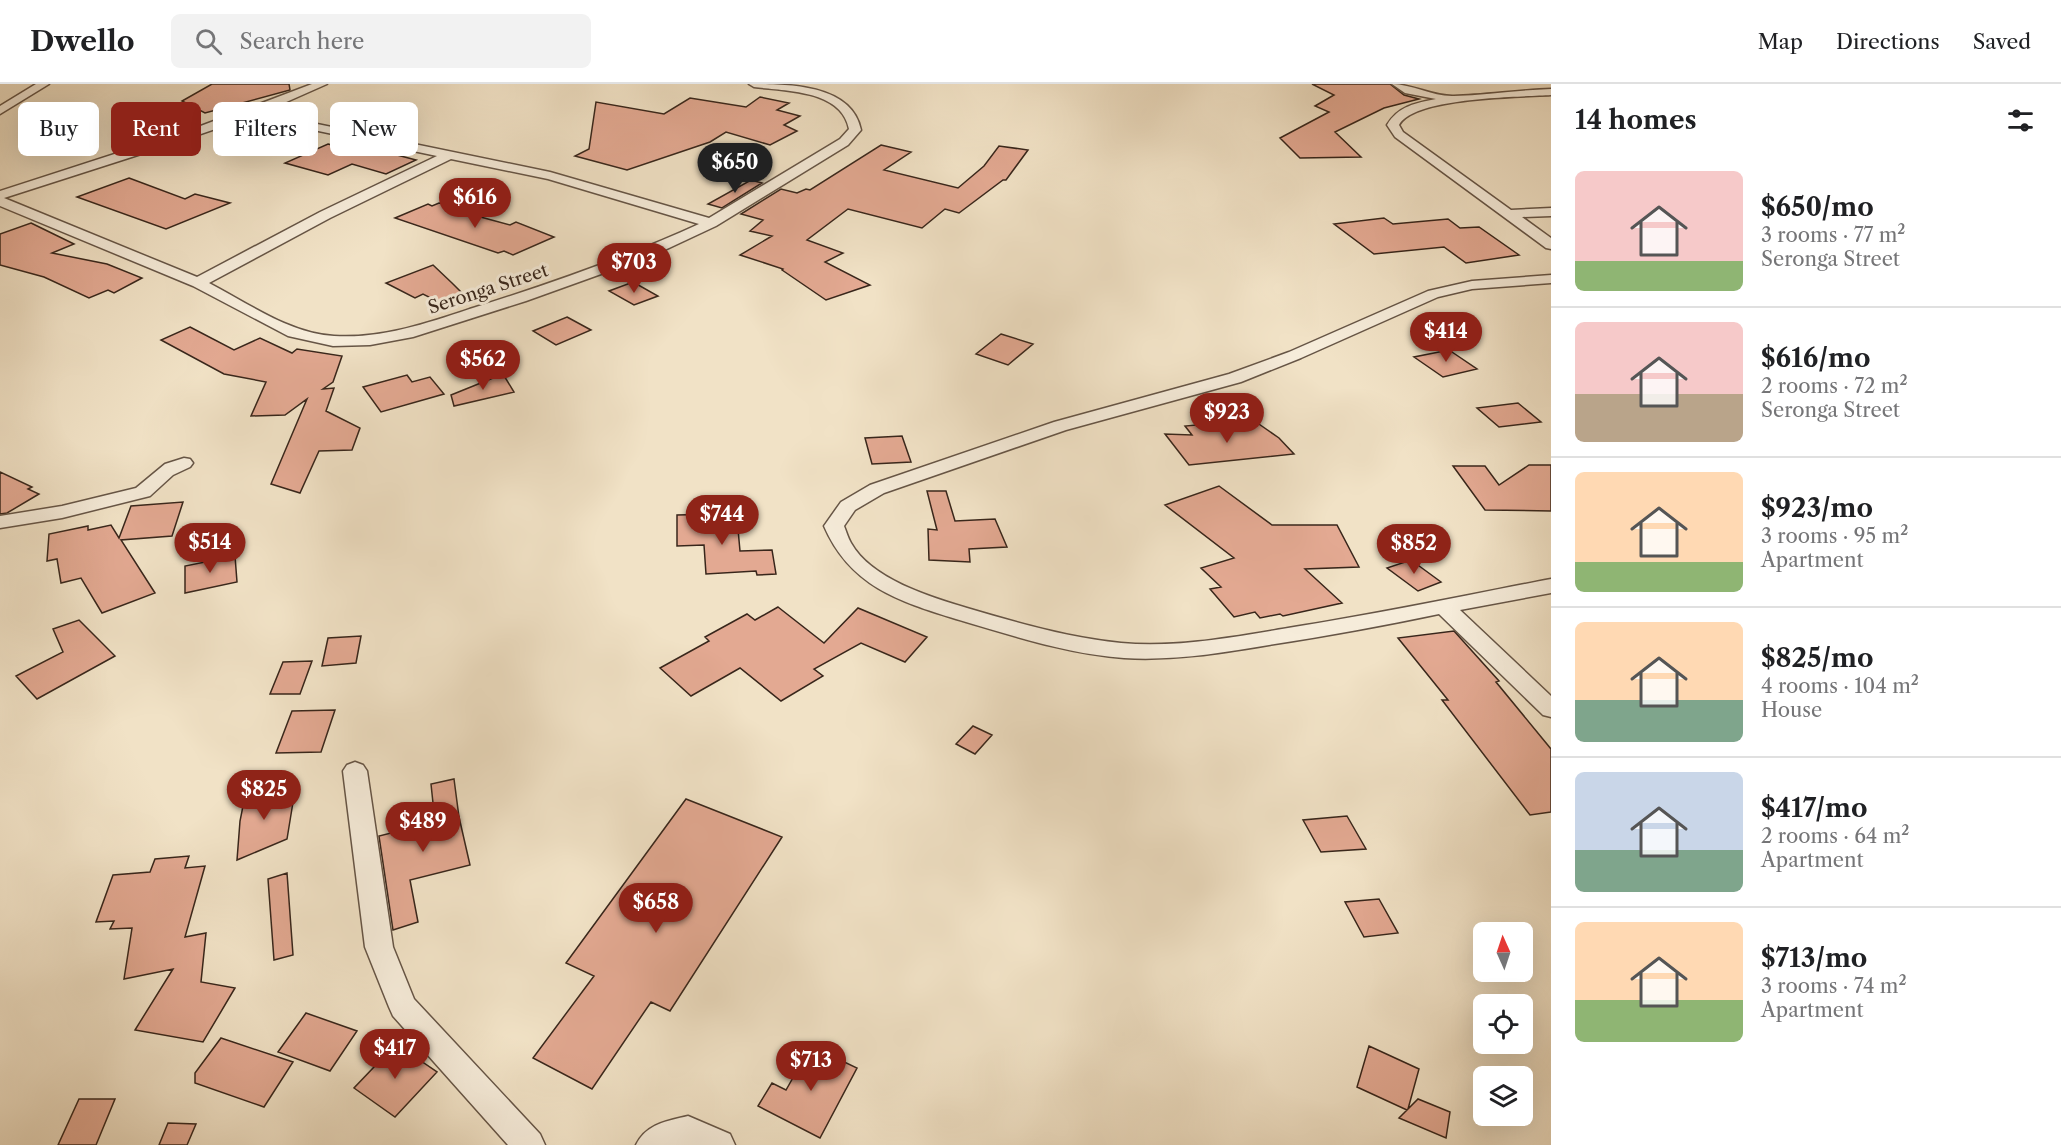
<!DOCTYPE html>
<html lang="en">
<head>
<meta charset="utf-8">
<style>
  body { margin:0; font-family:"Libre Caslon Text",serif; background:#f2f2f2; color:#202124; height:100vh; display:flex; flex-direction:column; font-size:22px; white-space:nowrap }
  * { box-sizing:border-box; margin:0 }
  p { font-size:20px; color:#757577 }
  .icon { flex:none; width:33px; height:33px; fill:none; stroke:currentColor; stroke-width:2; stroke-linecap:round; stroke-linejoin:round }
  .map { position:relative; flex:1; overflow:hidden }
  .sheet { display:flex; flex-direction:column; background:#fff; width:510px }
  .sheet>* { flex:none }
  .banner { position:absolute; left:18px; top:18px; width:570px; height:54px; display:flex; gap:12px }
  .needle { width:39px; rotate:357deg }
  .controls { position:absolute; left:1473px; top:838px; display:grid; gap:12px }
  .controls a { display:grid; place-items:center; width:60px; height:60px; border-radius:9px; background:#fff; box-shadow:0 6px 24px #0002; font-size:30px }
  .price { position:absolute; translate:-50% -51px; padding:0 14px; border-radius:21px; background:#8f2418; color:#fff; font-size:20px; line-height:39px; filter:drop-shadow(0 2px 3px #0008) }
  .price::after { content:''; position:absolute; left:50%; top:36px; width:18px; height:14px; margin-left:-9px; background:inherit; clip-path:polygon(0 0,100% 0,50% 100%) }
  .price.active { background:#222; color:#fff }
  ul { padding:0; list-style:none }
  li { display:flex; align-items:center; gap:18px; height:150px; padding:0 24px }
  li+li { border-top:2px solid #e0e0e0 }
  li span { display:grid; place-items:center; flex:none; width:168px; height:120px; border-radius:9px; color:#555 }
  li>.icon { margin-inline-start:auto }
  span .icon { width:72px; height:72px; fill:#fffc; stroke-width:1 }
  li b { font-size:26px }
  h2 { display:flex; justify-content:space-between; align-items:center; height:72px; padding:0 24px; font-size:26px }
  .chip { padding:0 21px; border-radius:9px; background:#fff; box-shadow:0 6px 24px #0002; font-size:21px; line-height:54px }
  .chip.active { background:#8f2418; color:#fff }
  header { display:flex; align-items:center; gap:36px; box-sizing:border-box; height:84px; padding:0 30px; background:#fff; border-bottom:2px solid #e0e0e0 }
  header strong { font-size:28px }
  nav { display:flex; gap:33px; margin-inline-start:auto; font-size:21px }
  .search { width:420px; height:54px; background:#f2f2f2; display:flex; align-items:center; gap:15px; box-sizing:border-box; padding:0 21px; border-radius:9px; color:#757577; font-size:22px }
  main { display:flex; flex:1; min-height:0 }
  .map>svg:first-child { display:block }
  .building { fill:#e3a992; stroke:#38261b; stroke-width:1.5 }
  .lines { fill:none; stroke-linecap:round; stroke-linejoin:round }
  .street-casing { stroke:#665546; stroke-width:3 }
  .street { fill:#f6ecda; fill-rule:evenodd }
  .labels { text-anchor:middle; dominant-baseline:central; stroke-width:6; stroke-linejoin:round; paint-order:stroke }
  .far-street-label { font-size:18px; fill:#38261b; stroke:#f6ecda }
</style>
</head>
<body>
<header>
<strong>Dwello</strong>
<div class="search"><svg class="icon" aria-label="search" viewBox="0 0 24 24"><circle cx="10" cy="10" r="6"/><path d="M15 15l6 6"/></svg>Search here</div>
<nav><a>Map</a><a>Directions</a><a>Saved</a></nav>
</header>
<main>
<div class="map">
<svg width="1551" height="1061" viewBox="0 0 1551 1061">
  <rect width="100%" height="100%" fill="#f1e2c6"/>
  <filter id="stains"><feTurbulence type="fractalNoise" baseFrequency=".00333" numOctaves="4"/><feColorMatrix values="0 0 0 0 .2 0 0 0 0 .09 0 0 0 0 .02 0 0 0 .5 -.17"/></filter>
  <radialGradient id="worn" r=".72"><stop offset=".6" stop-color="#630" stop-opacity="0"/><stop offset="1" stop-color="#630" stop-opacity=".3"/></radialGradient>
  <path class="building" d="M212 0H289L290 6 205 29 182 17Z
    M1312 0H1390L1404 11 1419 15 1384 24 1335 48 1361 73 1300 74 1280 54 1329 28 1315 22 1334 11Z
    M760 13 789 19 777 26 800 32 784 41 797 47 770 61 726 48 710 58 627 86 575 72 589 65 596 18 664 30 690 14 746 23Z
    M328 60 354 67 363 62 416 76 386 90 352 80 328 91 285 79Z
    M881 61 911 68 884 86 958 104 984 82 999 62 1028 66 1006 96H1003L959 129 945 125 922 144 848 125 807 156 843 169 825 178 870 201 826 216 782 186 783 185 740 171 772 152 750 147 763 136 741 130 781 105 797 109 806 105 810 106Z
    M129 94 185 115 195 110 230 119 166 145 77 113Z
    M751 96 762 99 722 124 708 120Z
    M439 119 461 121 466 129 510 141 516 138 554 153 513 171 504 167 498 169 395 134 428 120 432 122Z
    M1384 134 1393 140 1448 135 1460 144 1479 143 1519 171 1466 179 1444 163 1374 170 1334 140Z
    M31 139 74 160 52 169 107 180 142 194 114 209 108 206 89 214 44 193 0 181V150Z
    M433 181 452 199 471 218 443 226 435 216 423 210 415 214 386 199Z
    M633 198 658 212 634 221 609 207Z
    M567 233 591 246 556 261 533 247Z
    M190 243 234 266 260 254 292 269 297 265 342 272 333 298 323 305 334 304 326 327 360 344 352 366 319 367 300 409 271 400 307 315 285 331 251 332 266 298 224 290 161 256Z
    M1001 250 1033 260 1008 281 976 270Z
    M1449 266 1477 285 1443 293 1414 273Z
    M503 290 514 308 454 322 451 311Z
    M407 291 412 298 430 293 444 310 381 328 363 303Z
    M1518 319 1541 338 1499 343 1477 324Z
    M1256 338 1279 354 1294 370 1189 381 1165 350 1192 351 1185 342 1218 339 1222 344 1229 346Z
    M902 352 911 378 872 380 865 354Z
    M1529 381H1551V427L1485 426 1453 382H1485L1499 401Z
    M0 388 32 403 28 405 39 410 7 429 0 430Z
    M1219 402 1272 441H1337L1359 483 1305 485 1342 519 1283 532 1280 530 1260 534 1255 528 1234 533 1210 505 1221 503 1201 484 1234 474 1165 421Z
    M927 407H946L955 437 995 435 1007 463 969 465 970 478 929 476 928 445 937 446Z
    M183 418 172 452 121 456 155 509 102 529 81 494 61 499 57 475 47 477 49 450 88 442V446L111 441 119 454 131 422Z
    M719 430V446L738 445 740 467 772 466 776 490 757 491 756 487 706 490 704 461 677 462V431Z
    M235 472 237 498 185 509V482Z
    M1411 476 1441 498 1418 507 1387 484Z
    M778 523 824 559 858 524 927 553 905 578 861 559 814 585 823 592 781 617 740 584 691 612 660 584 709 557 705 553 747 530 755 536Z
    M79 536 115 572 37 615 16 592 63 568 53 545Z
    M1454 547 1499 597 1496 598 1551 665V728L1530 731 1442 616H1448L1398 554Z
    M361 552 356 579 322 582 328 554Z
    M312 577 300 610H270L283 578Z
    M335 626 321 668 276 669 292 627Z
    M973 642 992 651 975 670 956 660Z
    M454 695 459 733 470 781 410 796 418 838 393 846 379 752 435 738 431 700Z
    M295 706 287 755 237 776 240 737 245 712Z
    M686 715 782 753 670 927 651 918 592 1005 533 974 594 892 566 879Z
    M1347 732 1366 765 1321 768 1303 736Z
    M189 772 185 784 205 782 185 853 206 849 201 898 235 904 203 958 135 946 173 885 124 895 132 844 110 845 114 837 96 838 113 791 150 788 155 775Z
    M287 789 293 871 274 876 268 795Z
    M1379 815 1398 849 1364 853 1345 818Z
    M306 929 357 947 330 987 278 968Z
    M221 954 293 978 264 1023 195 999V989Z
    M396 960 437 988 395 1033 354 1004Z
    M811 962 857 984 820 1054 758 1022 772 999 786 1006Z
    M1369 962 1419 985 1408 1025 1418 1015 1450 1028 1446 1054 1399 1034 1407 1026 1357 1003Z
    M79 1015H115L96 1061H58Z
    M168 1039 196 1040 187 1061H159Z"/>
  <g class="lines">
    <defs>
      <path id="street" d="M36 0H49L0 30V22Z
        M312 0H327L266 27 293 35 550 88 709 134 840 55 849 45C842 6 786 7 754 3L749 0C787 0 852 0 861 46L848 61 716 142 654 171 526 217 413 253 370 261 333 262 288 252 193 202 0 122V107L198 43ZM256 31 290 41 437 72 320 128 197 193 4 114 166 62ZM451 75 548 95 699 140C627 173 552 199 476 223 430 238 384 255 334 252 290 250 248 219 209 199L330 134Z
        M1392 0C1412 0 1434 13 1454 12 1486 11 1519 6 1551 5V11C1519 13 1414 13 1399 41L1403 48 1511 126 1551 124V132L1522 133 1551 154V165L1546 164 1395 53 1387 41C1398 22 1416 19 1436 15L1405 9Z
        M1551 191V199L1472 205 1438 213 1301 274 1241 298 1066 346 884 409 855 426 844 442C846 447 848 454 851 459 871 495 930 513 967 524 1018 539 1069 554 1121 559 1177 564 1234 553 1288 544 1377 530 1463 512 1551 495V509L1460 526 1551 612V633L1543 631 1439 530C1383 542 1326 552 1269 561 1221 569 1173 577 1124 574 1067 570 1011 551 956 535 898 517 850 502 824 442L841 418 870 401 1054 338 1229 290 1289 268 1428 207 1472 197Z
        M184 374 190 375 193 379 190 383 173 391 150 412 62 434 0 444V432L62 422 136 404 165 380Z
        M355 678 363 681 367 687 393 863 414 915 540 1050 545 1061H508L393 932 389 923 365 863 343 687 347 681Z
        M688 1032 730 1050 735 1061H636C646 1040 667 1037 688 1032Z"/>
    </defs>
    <use href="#street" class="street-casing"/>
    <use href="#street" class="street"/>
  </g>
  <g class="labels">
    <g class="far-street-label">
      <text transform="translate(488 205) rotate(-18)">Seronga Street</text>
    </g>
  </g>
  <rect width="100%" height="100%" filter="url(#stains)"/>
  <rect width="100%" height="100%" fill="url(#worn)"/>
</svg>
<div class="controls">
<a><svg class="needle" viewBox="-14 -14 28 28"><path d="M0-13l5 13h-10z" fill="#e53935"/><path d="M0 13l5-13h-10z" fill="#757577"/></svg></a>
<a><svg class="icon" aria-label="locate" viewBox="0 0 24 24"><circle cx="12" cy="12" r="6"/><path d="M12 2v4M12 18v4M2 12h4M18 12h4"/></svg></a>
<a><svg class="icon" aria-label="layers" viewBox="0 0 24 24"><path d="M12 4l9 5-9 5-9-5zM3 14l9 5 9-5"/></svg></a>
</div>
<b class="price active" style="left:735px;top:110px">$650</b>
<b class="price" style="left:475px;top:145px">$616</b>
<b class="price" style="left:634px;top:210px">$703</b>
<b class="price" style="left:1446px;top:279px">$414</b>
<b class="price" style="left:483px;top:307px">$562</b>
<b class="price" style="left:1227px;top:360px">$923</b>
<b class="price" style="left:722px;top:462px">$744</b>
<b class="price" style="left:210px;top:490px">$514</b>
<b class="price" style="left:1414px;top:491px">$852</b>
<b class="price" style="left:264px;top:737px">$825</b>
<b class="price" style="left:423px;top:769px">$489</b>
<b class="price" style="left:656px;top:850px">$658</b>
<b class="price" style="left:395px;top:996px">$417</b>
<b class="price" style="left:811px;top:1008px">$713</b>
<div class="banner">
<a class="chip">Buy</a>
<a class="chip active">Rent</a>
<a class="chip">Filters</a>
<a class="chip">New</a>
</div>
</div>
<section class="sheet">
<h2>14 homes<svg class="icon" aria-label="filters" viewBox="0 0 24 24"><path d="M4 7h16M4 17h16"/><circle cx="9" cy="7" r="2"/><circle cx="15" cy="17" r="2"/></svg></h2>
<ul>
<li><span style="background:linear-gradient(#f6c9c9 75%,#8fb573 0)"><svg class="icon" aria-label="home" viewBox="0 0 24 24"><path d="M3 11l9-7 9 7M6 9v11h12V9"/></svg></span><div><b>$650/mo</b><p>3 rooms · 77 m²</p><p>Seronga Street</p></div></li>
<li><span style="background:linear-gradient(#f6c9c9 60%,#b9a48a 0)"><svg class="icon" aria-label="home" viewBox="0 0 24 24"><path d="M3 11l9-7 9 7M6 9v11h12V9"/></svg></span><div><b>$616/mo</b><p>2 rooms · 72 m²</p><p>Seronga Street</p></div></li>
<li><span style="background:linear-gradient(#ffd9b3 75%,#8fb573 0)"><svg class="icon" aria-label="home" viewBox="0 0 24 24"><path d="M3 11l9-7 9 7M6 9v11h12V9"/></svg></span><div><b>$923/mo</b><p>3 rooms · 95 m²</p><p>Apartment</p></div></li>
<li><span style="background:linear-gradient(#ffd9b3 65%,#7fa58c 0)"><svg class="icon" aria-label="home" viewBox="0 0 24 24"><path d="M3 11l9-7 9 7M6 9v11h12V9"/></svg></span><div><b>$825/mo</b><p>4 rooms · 104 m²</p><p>House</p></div></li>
<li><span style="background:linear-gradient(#c9d6e8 65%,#7fa58c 0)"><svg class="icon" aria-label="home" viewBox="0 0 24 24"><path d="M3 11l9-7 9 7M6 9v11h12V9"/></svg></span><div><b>$417/mo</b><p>2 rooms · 64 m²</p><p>Apartment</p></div></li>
<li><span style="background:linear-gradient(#ffd9b3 65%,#8fb573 0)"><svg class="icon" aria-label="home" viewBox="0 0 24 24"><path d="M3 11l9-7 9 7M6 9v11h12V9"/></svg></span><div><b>$713/mo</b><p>3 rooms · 74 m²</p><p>Apartment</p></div></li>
</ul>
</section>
</main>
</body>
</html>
